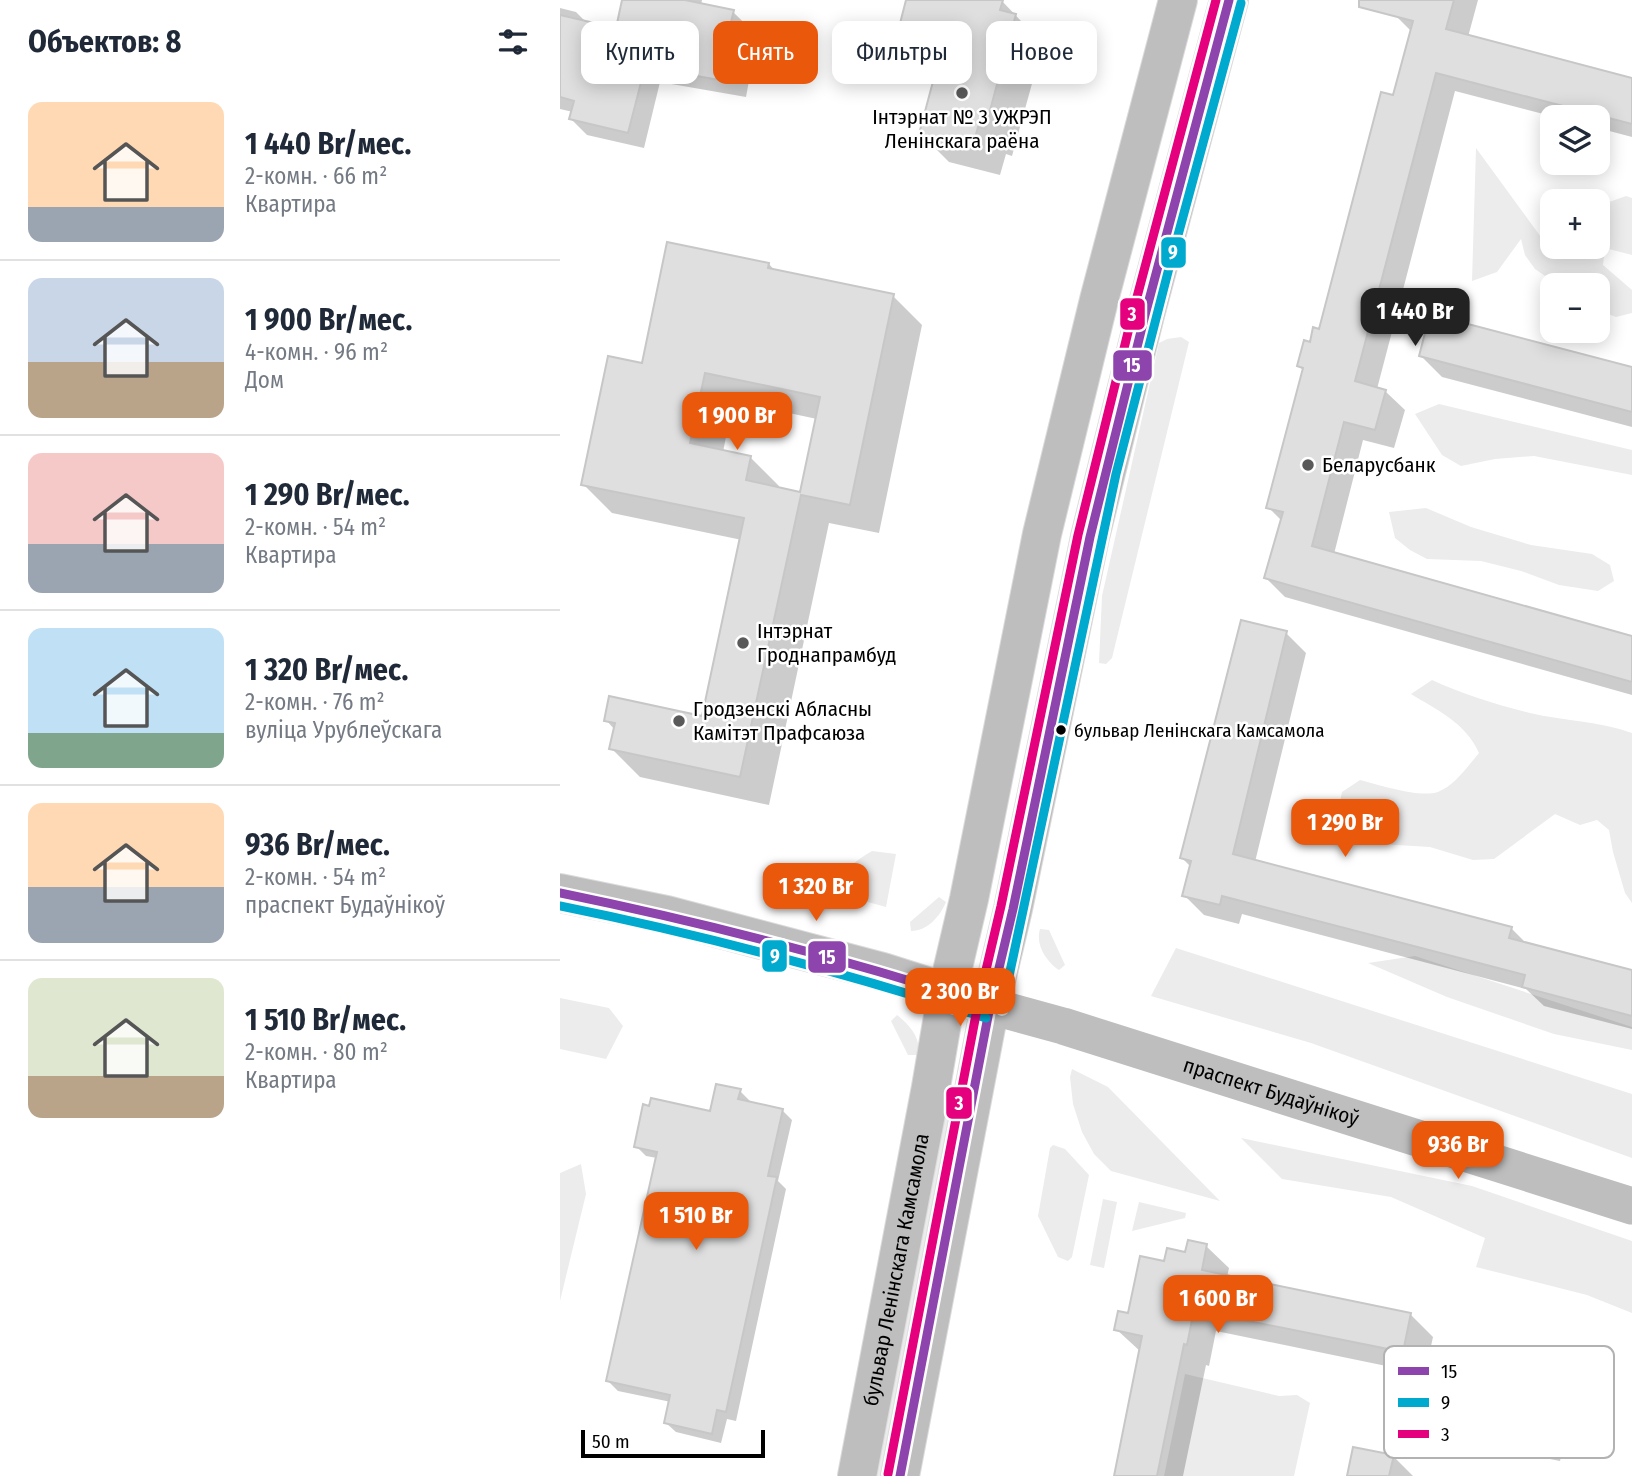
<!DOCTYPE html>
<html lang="ru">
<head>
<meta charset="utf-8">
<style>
  body { margin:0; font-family:"Fira Sans Condensed",sans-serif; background:#f2f2f3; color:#1f2937; height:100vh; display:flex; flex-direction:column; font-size:26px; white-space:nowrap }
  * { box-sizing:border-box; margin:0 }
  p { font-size:23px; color:#747a83 }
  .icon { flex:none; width:38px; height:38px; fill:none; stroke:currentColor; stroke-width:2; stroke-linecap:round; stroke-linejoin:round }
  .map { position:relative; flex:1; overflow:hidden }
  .panel { display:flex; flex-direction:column; background:#fff; width:560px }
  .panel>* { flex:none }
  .guide { position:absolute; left:21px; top:21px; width:665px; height:63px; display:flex; gap:14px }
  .tools { position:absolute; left:980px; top:105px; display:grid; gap:14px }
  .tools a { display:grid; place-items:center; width:70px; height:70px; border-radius:14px; background:#fff; box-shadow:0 4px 18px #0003; font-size:35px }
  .scale { position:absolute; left:21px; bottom:18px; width:184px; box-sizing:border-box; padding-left:7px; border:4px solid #000; border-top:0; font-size:19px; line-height:24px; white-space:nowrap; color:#000; -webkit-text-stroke:5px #fff; paint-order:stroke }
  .price { position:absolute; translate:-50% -60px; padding:0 16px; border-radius:14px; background:#ea580c; color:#fff; font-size:23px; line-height:46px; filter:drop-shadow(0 2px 4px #0008) }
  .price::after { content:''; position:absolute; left:50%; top:42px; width:21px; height:16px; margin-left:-10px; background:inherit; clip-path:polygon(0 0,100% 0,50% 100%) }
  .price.active { background:#222; color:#fff }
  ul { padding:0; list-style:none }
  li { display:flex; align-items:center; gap:21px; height:175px; padding:0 28px }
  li+li { border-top:2px solid #e0e1e3 }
  li span { display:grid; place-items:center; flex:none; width:196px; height:140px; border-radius:14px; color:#555 }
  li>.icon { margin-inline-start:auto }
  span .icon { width:84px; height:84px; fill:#fffc; stroke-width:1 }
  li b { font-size:30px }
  h2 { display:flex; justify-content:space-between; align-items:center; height:84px; padding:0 28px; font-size:30px }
  .tag { padding:0 24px; border-radius:14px; background:#fff; box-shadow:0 4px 18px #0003; font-size:24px; line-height:63px }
  .tag.active { background:#ea580c; color:#fff }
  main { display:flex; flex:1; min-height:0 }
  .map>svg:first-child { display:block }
  .green { fill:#ececec }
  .shadow { fill:#0003; fill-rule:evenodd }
  .building { fill:#dfdfdf; stroke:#c7c7c7; stroke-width:2; fill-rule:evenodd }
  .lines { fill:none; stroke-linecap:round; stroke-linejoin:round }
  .major-casing { stroke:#dbdbdb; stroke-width:40 }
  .minor { stroke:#bebebe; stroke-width:37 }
  .major { stroke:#bebebe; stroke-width:38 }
  .bus-1-casing { stroke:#fff; stroke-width:14 }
  .bus-2-casing { stroke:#fff; stroke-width:14 }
  .bus-3-casing { stroke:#fff; stroke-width:14 }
  .bus-1 { stroke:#8e44ad; stroke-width:9 }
  .bus-2 { stroke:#00a9ce; stroke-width:9 }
  .bus-3 { stroke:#e5007d; stroke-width:9 }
  .poi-dot { fill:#595959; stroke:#fff; stroke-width:2.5 }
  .bus-dot { fill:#000; stroke:#fff; stroke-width:2.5 }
  .labels { text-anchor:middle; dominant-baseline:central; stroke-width:5; stroke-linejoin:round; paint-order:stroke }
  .bus-label { font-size:19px; fill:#000; stroke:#fff; text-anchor:start }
  .poi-label { font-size:21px; fill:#000; stroke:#fff; text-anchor:start }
  .street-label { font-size:21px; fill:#000; stroke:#fff }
  .key { fill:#fff; stroke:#b2b2b2; stroke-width:2 }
  .key-label { font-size:19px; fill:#000 }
  .line-badge { stroke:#fff; stroke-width:2.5 }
  .badge-label { font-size:19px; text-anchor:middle; font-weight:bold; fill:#fff }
</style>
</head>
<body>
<main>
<section class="panel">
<h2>Объектов: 8<svg class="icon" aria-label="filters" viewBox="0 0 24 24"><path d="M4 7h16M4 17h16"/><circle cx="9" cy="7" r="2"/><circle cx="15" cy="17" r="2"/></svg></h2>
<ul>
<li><span style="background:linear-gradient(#ffd9b3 75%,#9aa5b1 0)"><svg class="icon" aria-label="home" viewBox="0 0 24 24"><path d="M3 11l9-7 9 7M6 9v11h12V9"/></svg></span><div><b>1 440 Br/мес.</b><p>2-комн. · 66 m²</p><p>Квартира</p></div></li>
<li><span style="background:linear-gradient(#c9d6e8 60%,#b9a48a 0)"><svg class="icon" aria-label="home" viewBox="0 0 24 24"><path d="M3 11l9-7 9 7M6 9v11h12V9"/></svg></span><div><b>1 900 Br/мес.</b><p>4-комн. · 96 m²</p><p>Дом</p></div></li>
<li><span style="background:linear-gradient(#f6c9c9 65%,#9aa5b1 0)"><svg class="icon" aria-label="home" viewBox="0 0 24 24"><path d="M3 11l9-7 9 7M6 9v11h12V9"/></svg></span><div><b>1 290 Br/мес.</b><p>2-комн. · 54 m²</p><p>Квартира</p></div></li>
<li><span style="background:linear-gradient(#bfe0f5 75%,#7fa58c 0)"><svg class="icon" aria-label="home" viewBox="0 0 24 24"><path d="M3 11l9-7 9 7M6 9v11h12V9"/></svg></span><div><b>1 320 Br/мес.</b><p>2-комн. · 76 m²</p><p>вуліца Урублеўскага</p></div></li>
<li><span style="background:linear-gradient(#ffd9b3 60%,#9aa5b1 0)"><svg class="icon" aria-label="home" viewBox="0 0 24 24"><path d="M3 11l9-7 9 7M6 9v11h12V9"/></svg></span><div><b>936 Br/мес.</b><p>2-комн. · 54 m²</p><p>праспект Будаўнікоў</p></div></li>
<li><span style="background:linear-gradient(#dfe7d0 70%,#b9a48a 0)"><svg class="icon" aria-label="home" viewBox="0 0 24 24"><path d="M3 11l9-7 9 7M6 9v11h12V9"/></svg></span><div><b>1 510 Br/мес.</b><p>2-комн. · 80 m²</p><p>Квартира</p></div></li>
</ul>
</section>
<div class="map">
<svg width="1072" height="1476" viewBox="0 0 1072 1476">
  <rect width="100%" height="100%" fill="#fff"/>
  <path class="green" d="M916 148 986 244 992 240V247H1038V206L1066 196 1072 198V255L1045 248 1043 265 1072 290V313L1056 317 1038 310V285H998L975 269 965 255 961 239 937 272 912 281Z
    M621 337 629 342 552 658 546 664 539 663 542 596 599 343 607 339Z
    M879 404 1072 450V475L974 456 935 459 901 466 882 455 855 414Z
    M866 508 911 527 971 545 1032 554 1050 565 1054 581 1038 591 999 585 961 571 921 561 867 559 850 550 835 538 829 512Z
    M872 680C900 693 940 706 970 713 1004 721 1039 721 1072 733V903L1065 893 1053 852 1049 830 1037 820 1020 825 995 814 934 859 913 860 870 847 804 843 775 828 782 792 800 780C819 785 859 798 878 792 895 785 907 767 919 753 906 723 877 710 851 694Z
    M312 851 336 854 326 907 275 893C278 873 295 861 312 851Z
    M379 897 386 902C380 916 368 931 351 931L350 922Z
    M480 929 489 930 505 965 499 970C487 962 475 945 480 929Z
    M616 948 1072 1094V1158L751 1043 591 996Z
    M855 956 1072 1027V1050L994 1034 887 997 808 963Z
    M0 998 49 1008 63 1026 46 1059 0 1049Z
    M337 1015C349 1024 362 1039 358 1055H348L331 1021Z
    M512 1069 548 1087 660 1201 551 1171 534 1154 522 1132 513 1104 510 1077Z
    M387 1099 396 1100 348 1331 347 1372 327 1476H316Z
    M681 1138 912 1186 1072 1241V1313L1027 1295 916 1267 925 1238 831 1197 722 1179Z
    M493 1145 505 1149 529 1175 512 1257 508 1261 498 1257 478 1216 490 1148Z
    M21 1164 26 1194 0 1301V1173Z
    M543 1199 557 1202 544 1268 530 1265Z
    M579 1202 626 1213 625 1218 572 1231Z
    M625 1374 719 1396 737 1395 750 1403 734 1476H604Z"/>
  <path class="shadow" d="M64 0H142L141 5 173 12 206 44V50L212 56 209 73 191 70 186 97 100 82 84 148 27 135 11 119 13 112 0 109V8L16 12 27 23 57 30Z
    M348 0 442 1 483 44 452 156 446 154 440 175 389 162 361 134 376 77 363 74 335 46Z
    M839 0H918L908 37 1072 79V137L1038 128V117H995L895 91 817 389 825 391 845 410 834 448 803 440 774 554 1072 638V695L725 597 706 578 722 521 708 507 744 371 739 366 760 331 835 97 852 32 835 15Z
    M209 264 216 272 333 296 362 325 319 533 269 523 209 805 80 777 51 748 55 730 46 720 143 718 182 540 52 513 23 484 83 365ZM173 401 257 419 241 494 219 489V486L190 457 163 452Z
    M861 356 1072 369V427L882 377Z
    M726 633 746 653 695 862 951 928 967 944 1072 972V1029L984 1006 966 989 682 914 679 924 644 915 624 895 631 867 622 858Z
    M180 1091 190 1101 189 1103 222 1110 232 1120 218 1181 226 1189 176 1421 167 1419 161 1443 116 1432 106 1423 111 1402 58 1391 48 1381 97 1158 86 1156 76 1146 151 1113Z
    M646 1246 669 1268 667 1277 851 1315 873 1337 865 1374 656 1331 649 1366 646 1365 623 1476H555L581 1352 556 1329 570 1315 605 1263Z
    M980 1397 1008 1425 1000 1461 902 1442 874 1414Z
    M833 1456 853 1476H789Z"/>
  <path class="building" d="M62 0H125L174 10 171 22 190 26V37L197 38 193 58 175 55 171 82 85 67 68 133 9 119 14 101 0 97V15L56 28Z
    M346 0H443L440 10 456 14 425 129 418 127 412 149 359 134 379 59 334 47Z
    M799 0H894L886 29 1072 78V124L876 73 795 381 826 390 815 430 784 422 752 546 1072 636V682L704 578 723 512 706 508 743 368 737 366 744 340 750 342 753 327 759 329 821 92 833 95 853 21 799 7Z
    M107 242 209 263 208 268 334 294 290 505 241 495 180 777 49 749 55 723 44 721 49 696 142 716 184 518 21 485 48 356 82 363ZM145 373 260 397 240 492 186 480 191 456 130 443Z
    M870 314 1072 367V412L859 356Z
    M681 620 727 631 673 854 952 927 949 938 1072 970V1016L962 987 965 975 662 896 660 905 622 896 631 861 620 858Z
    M156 1084 181 1089 178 1099 223 1109 208 1176 217 1177 166 1412 157 1410 152 1434 104 1423 110 1395 46 1381 97 1152 74 1147 83 1104 89 1106 91 1098 150 1111Z
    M628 1240 647 1244 642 1270 851 1313 843 1352 634 1310 627 1345 624 1344 597 1476H554L582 1336 554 1330 558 1311 568 1313 580 1256 604 1261 607 1248 625 1252Z
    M793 1447 834 1455 829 1476H787Z"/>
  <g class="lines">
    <defs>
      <g id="major">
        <path d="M0 893 107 915 323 972 411 1000"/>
        <path id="s2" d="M297 1476 371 1087 387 993 409 899 482 534 539 300 618 0"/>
        <path d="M340 1476 430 1006 453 909 530 537 585 315 669 0"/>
      </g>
    </defs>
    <use href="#major" class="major-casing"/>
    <path class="minor" id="s1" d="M430 1006 503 1026 1072 1206"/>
    <use href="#major" class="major"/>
    <defs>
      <path id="bus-1" d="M0 893C146 923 289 960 430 1006
        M340 1476 430 1006 453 909 530 537 585 315 669 0"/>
      <path id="bus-2" d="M0 906C144 935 286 973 426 1018
        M442 1009 556 474 608 272 681 3"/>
      <path id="bus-3" d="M328 1474 418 1004 441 906 518 535 573 312 656 0"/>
    </defs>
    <use href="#bus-1" class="bus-1-casing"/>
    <use href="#bus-2" class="bus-2-casing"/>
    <use href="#bus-3" class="bus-3-casing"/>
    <use href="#bus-1" class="bus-1"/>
    <use href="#bus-2" class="bus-2"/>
    <use href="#bus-3" class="bus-3"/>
  </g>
  <g class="poi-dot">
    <circle cx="402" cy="93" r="7"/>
    <circle cx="748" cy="465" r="7"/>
    <circle cx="183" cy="643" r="7"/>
    <circle cx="119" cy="721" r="7"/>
  </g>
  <circle class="bus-dot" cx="501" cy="730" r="6"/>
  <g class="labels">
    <g class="bus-label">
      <text x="514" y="730">бульвар Ленінскага Камсамола</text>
    </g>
    <g class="poi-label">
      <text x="402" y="117" text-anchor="middle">Інтэрнат № 3 УЖРЭП<tspan x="402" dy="24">Ленінскага раёна</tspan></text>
      <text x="762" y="465">Беларусбанк</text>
      <text x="197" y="631">Інтэрнат<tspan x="197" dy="24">Гроднапрамбуд</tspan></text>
      <text x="133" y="709">Гродзенскі Абласны<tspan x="133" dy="24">Камітэт Прафсаюза</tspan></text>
    </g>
    <g class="street-label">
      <text stroke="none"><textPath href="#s1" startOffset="294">праспект Будаўнікоў</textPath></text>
      <text stroke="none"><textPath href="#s2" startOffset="210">бульвар Ленінскага Камсамола</textPath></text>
    </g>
  </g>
  <rect x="824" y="1346" width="230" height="112" rx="10" class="key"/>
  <rect x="838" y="1367" width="31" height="8" fill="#8e44ad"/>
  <rect x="838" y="1398" width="31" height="9" fill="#00a9ce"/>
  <rect x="838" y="1430" width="31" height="8" fill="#e5007d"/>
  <g class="key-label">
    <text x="881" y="1378">15</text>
    <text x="881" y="1409">9</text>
    <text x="881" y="1441">3</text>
  </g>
  <g class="line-badge">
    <rect x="600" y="236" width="27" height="33" rx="7" fill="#00a9ce"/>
    <rect x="559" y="297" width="27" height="34" rx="7" fill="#e5007d"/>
    <rect x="552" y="349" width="41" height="33" rx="7" fill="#8e44ad"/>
    <rect x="201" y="939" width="27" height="34" rx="7" fill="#00a9ce"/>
    <rect x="247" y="940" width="40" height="34" rx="7" fill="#8e44ad"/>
    <rect x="385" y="1086" width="28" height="34" rx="7" fill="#e5007d"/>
  </g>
  <g class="badge-label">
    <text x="613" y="259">9</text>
    <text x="572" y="321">3</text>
    <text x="572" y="372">15</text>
    <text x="215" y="963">9</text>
    <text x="267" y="964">15</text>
    <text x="399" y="1110">3</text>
  </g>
</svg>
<div class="tools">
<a><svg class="icon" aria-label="layers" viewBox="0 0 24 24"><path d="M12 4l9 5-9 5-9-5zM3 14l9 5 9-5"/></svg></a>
<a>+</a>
<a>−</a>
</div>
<div class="scale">50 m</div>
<b class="price active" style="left:855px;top:348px">1 440 Br</b>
<b class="price" style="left:177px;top:452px">1 900 Br</b>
<b class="price" style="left:785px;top:859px">1 290 Br</b>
<b class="price" style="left:256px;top:923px">1 320 Br</b>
<b class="price" style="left:400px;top:1028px">2 300 Br</b>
<b class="price" style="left:898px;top:1181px">936 Br</b>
<b class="price" style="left:136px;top:1252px">1 510 Br</b>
<b class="price" style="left:658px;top:1335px">1 600 Br</b>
<div class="guide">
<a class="tag">Купить</a>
<a class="tag active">Снять</a>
<a class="tag">Фильтры</a>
<a class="tag">Новое</a>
</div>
</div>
</main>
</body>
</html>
